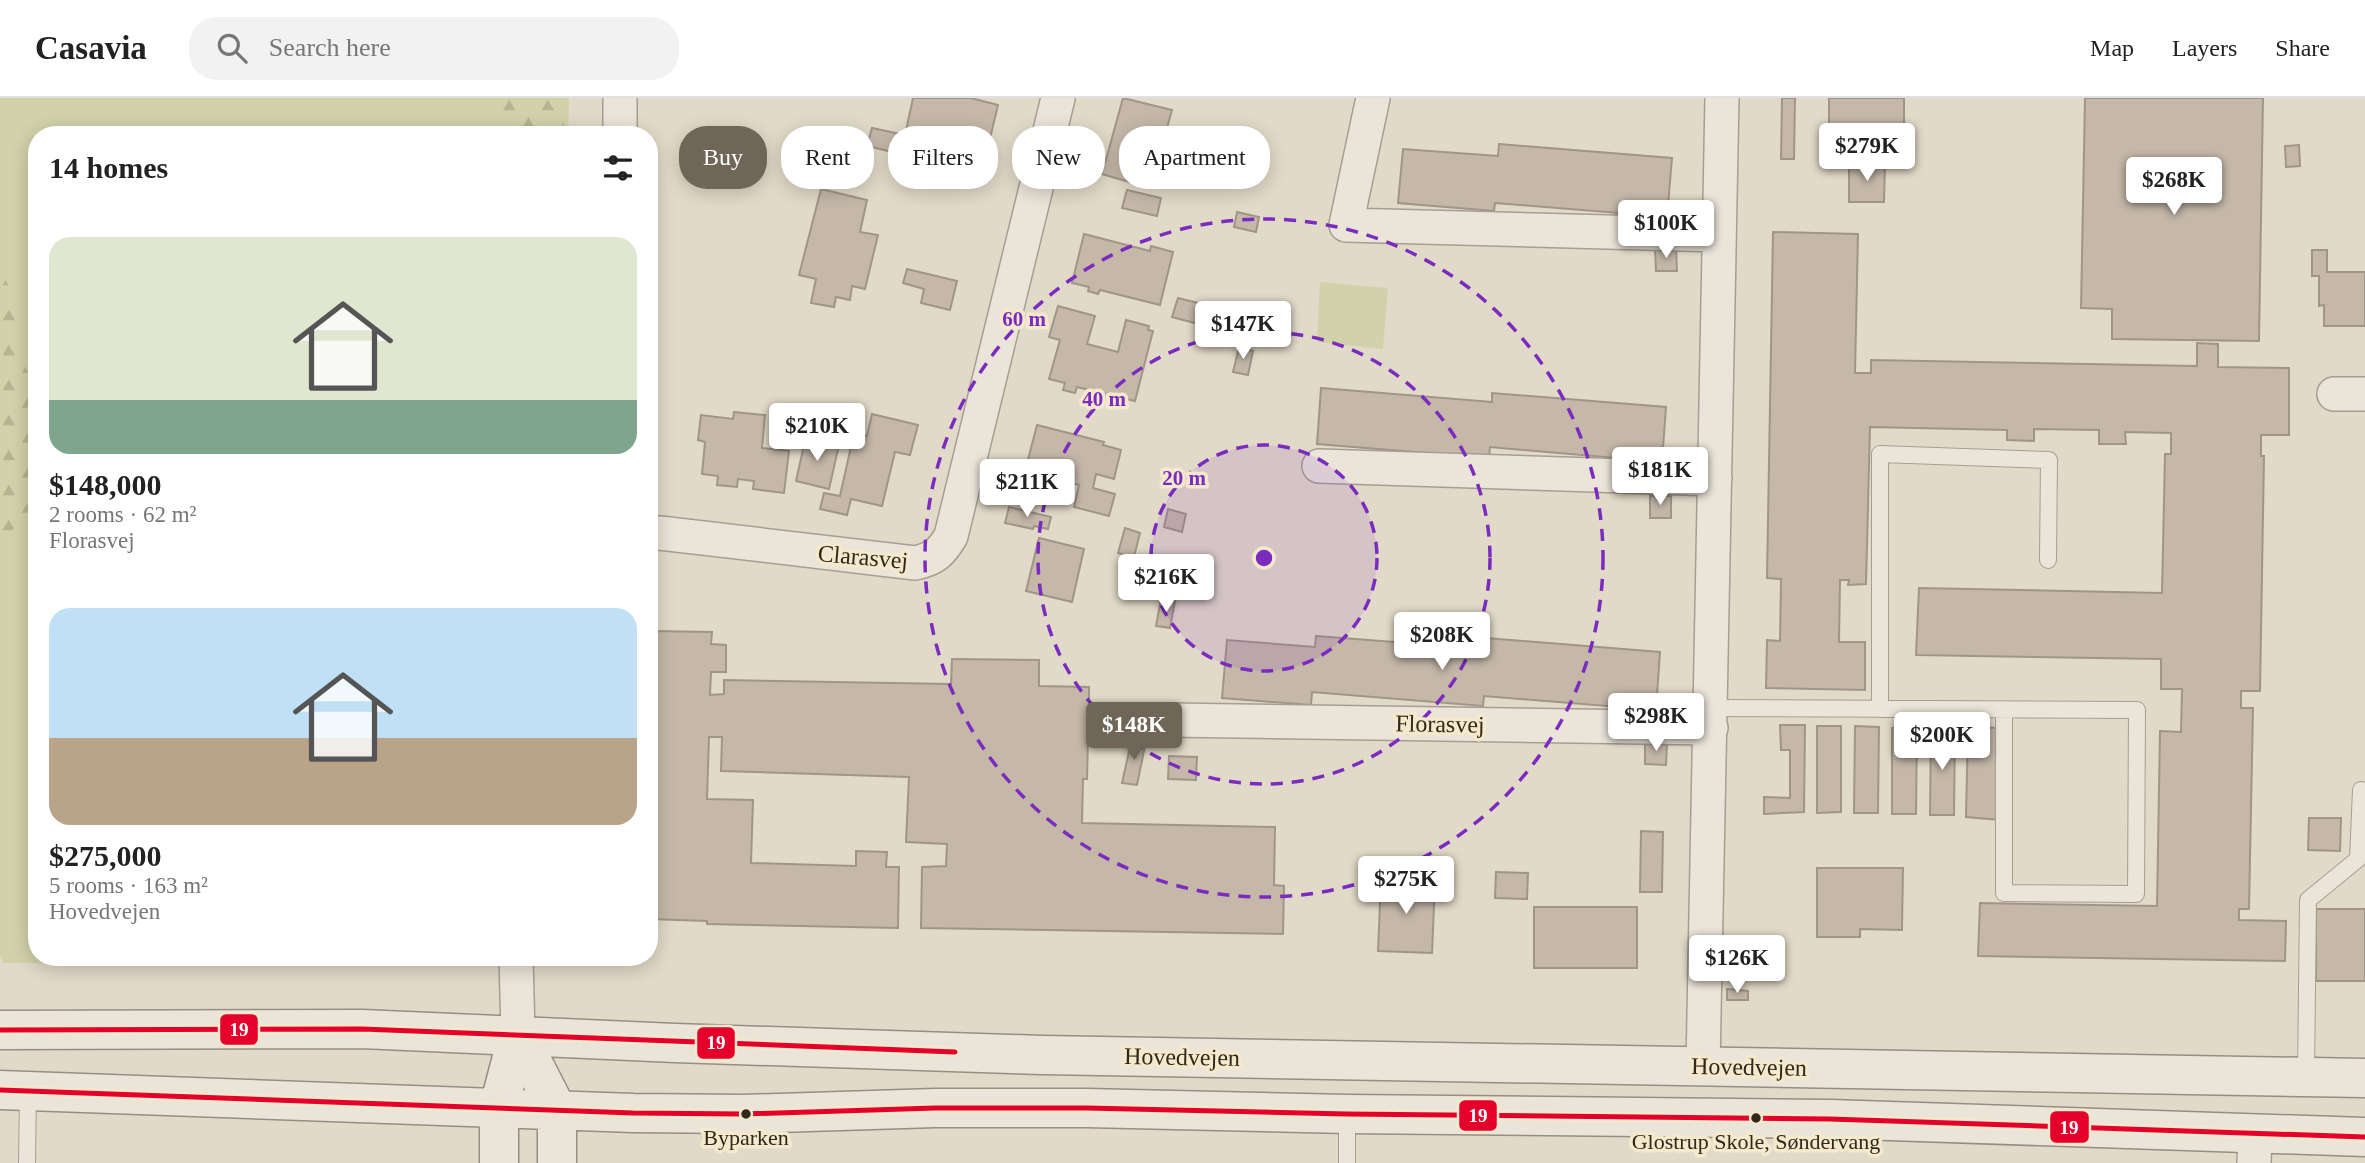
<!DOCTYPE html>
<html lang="en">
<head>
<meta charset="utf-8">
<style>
  body { margin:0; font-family:Georgia,serif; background:#f2f2f2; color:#222; height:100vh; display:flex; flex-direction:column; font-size:26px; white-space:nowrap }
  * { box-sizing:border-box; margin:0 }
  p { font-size:23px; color:#767676 }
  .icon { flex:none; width:38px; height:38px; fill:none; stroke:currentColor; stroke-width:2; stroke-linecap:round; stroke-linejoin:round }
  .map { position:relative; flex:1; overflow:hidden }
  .details { position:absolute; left:28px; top:28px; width:630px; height:840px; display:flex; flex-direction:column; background:#fff; border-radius:28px; box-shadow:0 4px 18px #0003 }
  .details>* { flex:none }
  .top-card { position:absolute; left:679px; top:28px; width:665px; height:63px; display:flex; gap:14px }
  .price { position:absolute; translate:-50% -60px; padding:0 16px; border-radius:7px; background:#fff; color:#222; font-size:23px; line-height:46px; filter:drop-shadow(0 2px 4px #0008) }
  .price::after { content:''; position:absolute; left:50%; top:42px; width:21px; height:16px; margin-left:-10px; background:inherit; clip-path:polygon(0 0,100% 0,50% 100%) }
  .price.current { background:#706658; color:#fff }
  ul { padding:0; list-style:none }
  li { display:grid; align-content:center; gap:14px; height:371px; padding:0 21px }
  li span { display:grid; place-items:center; height:217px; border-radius:21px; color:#555 }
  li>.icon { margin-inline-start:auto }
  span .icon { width:126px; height:126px; fill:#fffc; stroke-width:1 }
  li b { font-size:30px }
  h2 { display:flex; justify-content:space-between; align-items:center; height:84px; padding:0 21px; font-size:30px }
  .pill { padding:0 24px; border-radius:28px; background:#fff; box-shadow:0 4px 18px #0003; font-size:24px; line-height:63px }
  .pill.current { background:#706658; color:#fff }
  header { display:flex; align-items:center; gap:42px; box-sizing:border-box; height:98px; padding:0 35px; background:#fff; border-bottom:2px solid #e0e0e0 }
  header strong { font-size:33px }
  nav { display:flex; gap:38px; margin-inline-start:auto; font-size:24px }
  .search { width:490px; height:63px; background:#f2f2f2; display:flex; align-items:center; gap:18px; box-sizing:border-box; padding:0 24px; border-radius:28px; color:#767676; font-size:26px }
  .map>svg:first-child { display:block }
  .green { fill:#d1d1aa }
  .forest { fill:url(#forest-firs) }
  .building { fill:#c5b8a9; stroke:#a19588; stroke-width:2 }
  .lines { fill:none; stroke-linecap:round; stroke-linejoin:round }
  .lane-casing { stroke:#a69e92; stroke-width:18 }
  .street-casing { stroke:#a69e92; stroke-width:36 }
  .secondary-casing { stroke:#968e82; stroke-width:41 }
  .lane { stroke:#eae4d9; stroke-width:16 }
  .street { stroke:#eae4d9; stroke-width:33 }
  .secondary { stroke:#eae4d9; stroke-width:38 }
  .bus-1-casing { stroke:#f4e9cc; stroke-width:10 }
  .bus-1 { stroke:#e4002b; stroke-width:5 }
  .ring { fill:none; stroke:#7b2cbf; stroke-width:3.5; stroke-dasharray:12 9 }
  .bus-dot { fill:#33271b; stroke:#f4e9cc; stroke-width:2.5 }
  .labels { text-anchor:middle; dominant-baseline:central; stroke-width:7; stroke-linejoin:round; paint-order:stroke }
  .bus-label { font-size:22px; fill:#33271b; stroke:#f4e9cc }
  .street-label { font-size:24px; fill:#33271b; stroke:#f4e9cc }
  .centre { fill:#7b2cbf; stroke:#f4e9cc; stroke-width:3.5 }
  .ring-label { font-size:21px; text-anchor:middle; font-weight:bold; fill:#7b2cbf; stroke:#f4e9cc; stroke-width:7; stroke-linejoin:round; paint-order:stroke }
  .line-badge { stroke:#f4e9cc; stroke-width:2.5 }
  .badge-label { font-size:19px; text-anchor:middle; font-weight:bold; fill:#fff }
</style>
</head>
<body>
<header>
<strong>Casavia</strong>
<div class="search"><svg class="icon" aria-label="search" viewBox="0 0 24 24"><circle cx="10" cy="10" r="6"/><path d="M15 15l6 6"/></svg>Search here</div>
<nav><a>Map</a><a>Layers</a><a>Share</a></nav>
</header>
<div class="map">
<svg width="2365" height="1065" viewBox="0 0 2365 1065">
  <defs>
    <pattern id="forest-firs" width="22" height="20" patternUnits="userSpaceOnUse" patternTransform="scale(1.75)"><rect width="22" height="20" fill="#d1d1aa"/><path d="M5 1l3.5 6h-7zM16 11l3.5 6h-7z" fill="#b4b392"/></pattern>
  </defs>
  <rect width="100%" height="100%" fill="#e2dac8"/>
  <path class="green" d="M0 0H569L568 37H37V859H248V864L3 865 0 858Z
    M1320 184 1388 190 1383 251 1317 244Z"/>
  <path class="forest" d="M479 0H564V37H510L488 5Z
    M0 171 15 200 20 259 36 289 37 384 24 425 0 439Z"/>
  <path class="building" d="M913 0H971L998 7 986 57 909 39 905 57 867 48 872 30 905 37Z
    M1123 0 1172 12 1150 90 1102 76Z
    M1782 0H1795L1794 61H1781Z
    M1829 0H1904V52L1829 51Z
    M2085 0H2263L2259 243 2112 241V211L2081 210Z
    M808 36 816 38 815 43 828 46 822 76 806 72 809 59 800 58 802 47 805 48Z
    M1499 46 1672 60 1667 119 1495 105 1494 113 1398 105 1403 51 1498 58Z
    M2299 47 2300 68 2286 69 2285 48Z
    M1849 65 1885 66 1884 104H1849Z
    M821 91 867 102 860 134 878 137 865 191 852 188 850 202 836 199 834 209 811 205 816 181 799 177Z
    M1127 92 1161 100 1157 118 1122 110Z
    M1237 114 1259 119 1256 134 1234 129Z
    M1773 134 1858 136 1855 275H1871V262L2197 268V245L2218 246V269L2289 270V337H2261V358H2264L2260 593H2241V610H2253L2249 811H2239V822L2286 823 2285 863 1978 858 1980 805 2157 808 2160 633 2181 634 2182 591H2161V561L1916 557 1919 490 2162 495 2165 356H2171V335L2125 334 2126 346H2099V332L2034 331V343L2007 342V332L1870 329 1866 486 1848 487 1849 482H1840L1839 544H1865V592L1766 590 1767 542 1780 543 1781 481 1767 480Z
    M1084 136 1150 153 1151 148 1173 154 1160 207 1100 192 1098 196 1088 193 1089 189 1072 185Z
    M1676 150 1677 173H1656L1655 151Z
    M2312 152H2327V174H2365V228H2324V207L2319 208V178H2312Z
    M907 171 957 183 950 212 921 205 924 191 903 185Z
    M1178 200 1242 216 1236 236 1172 219Z
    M1058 208 1095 218 1087 246 1118 254 1126 222 1149 228 1148 232 1153 233 1135 303 1077 289 1075 295 1063 292 1065 285 1049 281 1060 242 1049 239Z
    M1239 249 1253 253 1248 277 1233 274Z
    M1321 290 1492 304V295L1666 309 1662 364 1490 349 1489 360 1317 346Z
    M734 314 765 317 762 350 789 353 784 395 753 391 754 383 738 381 737 389 717 387 718 378 702 376 705 344 698 342 701 317 733 321Z
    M872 316 918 327 910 357 895 354 882 408 851 401 847 417 820 411 824 395 840 398 854 335 867 338Z
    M1037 327 1104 344 1103 347 1121 352 1114 381 1096 376 1093 390 1115 396 1109 418 1074 409 1079 387 1025 373Z
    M806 338 839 347 829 391 796 383Z
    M1650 398H1671V420H1650Z
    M1009 409 1051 419 1048 431 1034 428 1033 431 1005 425Z
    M1168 411 1186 416 1182 434 1164 429Z
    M1125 430 1140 435 1134 459 1118 455Z
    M1039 440 1084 451 1072 504 1026 493Z
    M1161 501 1175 503 1170 530 1156 528Z
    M651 533 712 534 711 546 726 547V574H711L710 597 724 596V582L951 586 952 561 1039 562V588L1089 589V605H1102L1101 644 1088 643 1087 681H1083L1082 725 1275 729 1274 787 1284 788 1283 836 921 830 922 769 946 768 947 746 906 744 909 679 721 673 722 639H709L707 701 753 702 751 765 856 768V753L887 754 886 769H899L898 830 707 826V823L649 821Z
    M1316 538 1486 551 1487 540 1660 554 1656 612 1484 598 1483 608 1312 594 1311 607 1222 600 1227 542 1315 549Z
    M1780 627H1805L1804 714 1764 716V699L1790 700V652H1781Z
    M1817 628H1841V714L1817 715Z
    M1855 628 1879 629 1878 715H1854Z
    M1968 629 2002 630 2000 722 1966 719Z
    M1892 630H1917L1916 716H1892Z
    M1931 630H1955L1954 717H1930Z
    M1132 640 1146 643 1137 687 1122 685Z
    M1645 643 1667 644 1666 667 1645 666Z
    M1169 658 1197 659 1196 682 1168 681Z
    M2309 720H2341L2340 753 2308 752Z
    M1641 733 1663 734 1662 794H1640Z
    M1817 770H1903L1902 832 1860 831V839H1817Z
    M1496 774 1528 775 1527 801 1495 800Z
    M1381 782 1435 784 1432 855 1378 853Z
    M1534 809H1637V870H1534Z
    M2316 811H2365V883H2316Z
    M1727 891 1748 893V902H1727Z"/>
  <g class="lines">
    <defs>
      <path id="lane" d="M1711 610 2137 612 2136 796 2004 795V613
        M1880 611V356L2049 362 2048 462
        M2306 979 2308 802 2358 761 2361 692
        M1347 1016V1065
        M27 1065 28 993"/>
      <path id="street" d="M1373 0 1346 127 1719 137
        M620 37V0
        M2334 296H2365
        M1319 368 1715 381
        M649 436 660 435 915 465C934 461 941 455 951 438L1058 0
        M1170 622 1711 630
        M516 859 518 936
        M1703 968 1722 0
        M2254 1065 2255 1036"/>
      <path id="secondary" d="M0 932 362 931 675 945 1043 957 2365 980
        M518 936 557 1012V1065
        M0 992 633 1015 743 1016 935 1010H1087L1347 1016 1830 1021 2365 1039
        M499 1065V1009L518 936"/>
    </defs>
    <use href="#lane" class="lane-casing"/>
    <use href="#street" class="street-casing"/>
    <use href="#secondary" class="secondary-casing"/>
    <use href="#lane" class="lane"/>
    <use href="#street" class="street"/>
    <use href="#secondary" class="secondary"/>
    <defs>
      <path id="bus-1" d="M0 932 362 931 955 954
        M0 992 633 1015 743 1016 935 1010H1087L1347 1016 1830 1021 2365 1039"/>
    </defs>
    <use href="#bus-1" class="bus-1-casing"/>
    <use href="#bus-1" class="bus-1"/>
  </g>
  <circle cx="1264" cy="460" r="113" fill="#7b2cbf" fill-opacity=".12"/>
  <g class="ring">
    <circle cx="1264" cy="460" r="113"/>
    <circle cx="1264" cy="460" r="226"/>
    <circle cx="1264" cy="460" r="339"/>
  </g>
  <g class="bus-dot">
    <circle cx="746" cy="1016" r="6"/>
    <circle cx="1756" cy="1020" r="6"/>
  </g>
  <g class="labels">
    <g class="bus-label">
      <text x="746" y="1039">Byparken</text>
      <text x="1756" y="1043">Glostrup Skole, Søndervang</text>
    </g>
    <g class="street-label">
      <text transform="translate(863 459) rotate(5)">Clarasvej</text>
      <text transform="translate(1440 626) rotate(1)">Florasvej</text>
      <text transform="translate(1182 959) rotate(1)">Hovedvejen</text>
      <text transform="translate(1749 969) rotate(1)">Hovedvejen</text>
    </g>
  </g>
  <circle cx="1264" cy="460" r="10" class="centre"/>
  <g class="ring-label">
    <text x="1024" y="228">60 m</text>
    <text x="1104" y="308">40 m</text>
    <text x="1184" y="387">20 m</text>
  </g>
  <g class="line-badge">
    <rect x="219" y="915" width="40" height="33" rx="7" fill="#e4002b"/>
    <rect x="696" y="928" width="40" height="34" rx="7" fill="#e4002b"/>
    <rect x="1458" y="1001" width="40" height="33" rx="7" fill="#e4002b"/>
    <rect x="2049" y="1012" width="41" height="34" rx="7" fill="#e4002b"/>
  </g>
  <g class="badge-label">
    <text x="239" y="938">19</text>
    <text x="716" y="951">19</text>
    <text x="1478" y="1024">19</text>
    <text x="2069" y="1036">19</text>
  </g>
</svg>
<b class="price" style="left:1867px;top:85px">$279K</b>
<b class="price" style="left:2174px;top:119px">$268K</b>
<b class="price" style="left:1666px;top:162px">$100K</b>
<b class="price" style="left:1243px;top:263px">$147K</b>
<b class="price" style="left:817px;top:365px">$210K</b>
<b class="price" style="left:1660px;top:409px">$181K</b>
<b class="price" style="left:1027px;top:421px">$211K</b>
<b class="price" style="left:1166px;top:516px">$216K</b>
<b class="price" style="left:1442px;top:574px">$208K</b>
<b class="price" style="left:1656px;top:655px">$298K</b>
<b class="price current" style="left:1134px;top:664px">$148K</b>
<b class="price" style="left:1942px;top:674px">$200K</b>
<b class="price" style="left:1406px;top:818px">$275K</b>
<b class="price" style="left:1737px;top:897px">$126K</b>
<div class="top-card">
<a class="pill current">Buy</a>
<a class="pill">Rent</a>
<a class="pill">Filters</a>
<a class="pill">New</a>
<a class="pill">Apartment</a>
</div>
<section class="details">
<h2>14 homes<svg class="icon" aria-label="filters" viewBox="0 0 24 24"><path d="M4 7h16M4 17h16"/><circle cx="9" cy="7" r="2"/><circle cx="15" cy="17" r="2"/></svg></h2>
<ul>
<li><span style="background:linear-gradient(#dfe7d0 75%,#7fa58c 0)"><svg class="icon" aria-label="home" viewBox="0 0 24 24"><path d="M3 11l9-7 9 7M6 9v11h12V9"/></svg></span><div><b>$148,000</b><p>2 rooms · 62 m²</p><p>Florasvej</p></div></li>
<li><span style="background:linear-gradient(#bfe0f5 60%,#b9a48a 0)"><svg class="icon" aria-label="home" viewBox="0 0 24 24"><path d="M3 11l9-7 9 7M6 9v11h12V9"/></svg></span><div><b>$275,000</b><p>5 rooms · 163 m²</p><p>Hovedvejen</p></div></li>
</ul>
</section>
</div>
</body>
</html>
